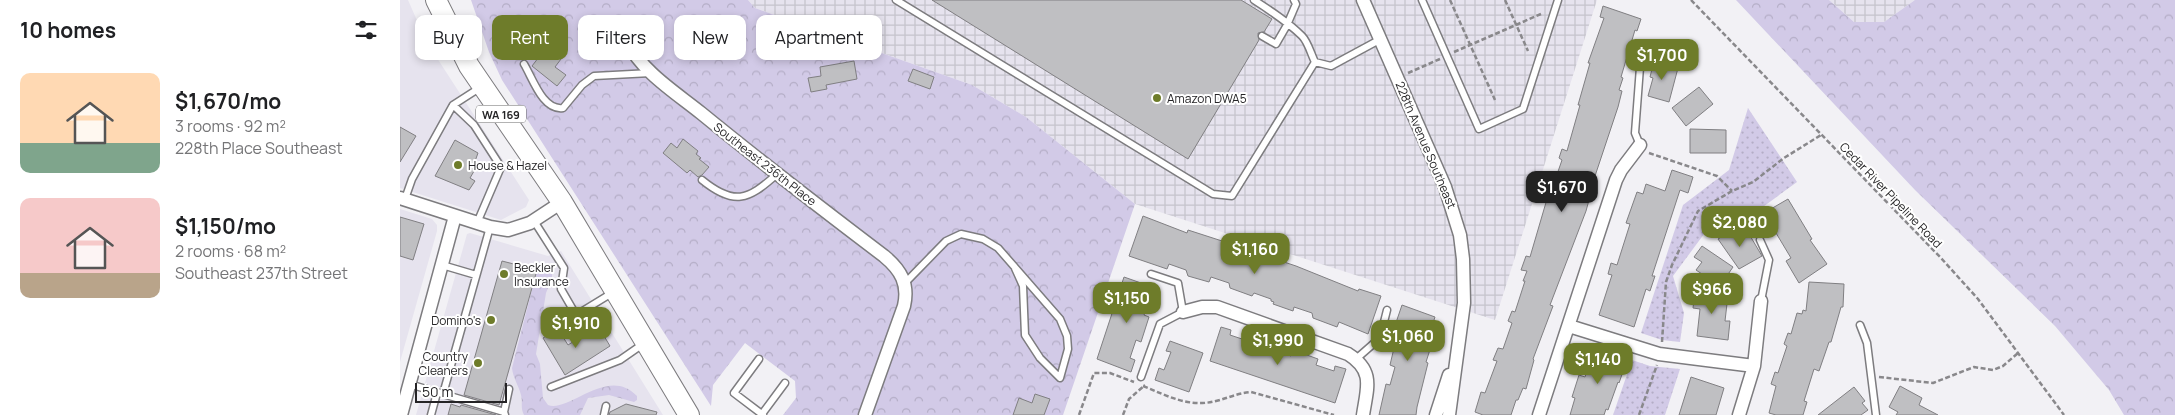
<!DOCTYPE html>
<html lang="en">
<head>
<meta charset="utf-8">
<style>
  body { margin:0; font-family:Manrope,sans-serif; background:#f2f2f2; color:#202124; height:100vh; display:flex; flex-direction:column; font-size:19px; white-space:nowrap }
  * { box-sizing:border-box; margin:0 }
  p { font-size:16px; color:#757577 }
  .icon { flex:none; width:28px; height:28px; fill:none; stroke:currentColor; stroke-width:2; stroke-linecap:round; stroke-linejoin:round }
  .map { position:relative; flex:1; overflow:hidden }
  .drawer { display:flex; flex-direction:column; background:#fff; width:400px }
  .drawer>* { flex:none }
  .banner { position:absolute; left:15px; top:15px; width:475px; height:45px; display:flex; gap:10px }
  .scale { position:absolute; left:15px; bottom:12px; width:92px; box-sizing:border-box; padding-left:5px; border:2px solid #252426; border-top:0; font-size:14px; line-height:18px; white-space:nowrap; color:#252426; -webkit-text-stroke:4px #fff; paint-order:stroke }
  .price { position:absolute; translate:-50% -42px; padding:0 11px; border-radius:10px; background:#6e7c2a; color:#fff; font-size:16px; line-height:32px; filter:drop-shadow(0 1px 2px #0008) }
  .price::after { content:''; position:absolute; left:50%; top:30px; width:15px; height:11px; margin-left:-8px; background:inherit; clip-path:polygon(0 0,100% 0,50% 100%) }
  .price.active { background:#222; color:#fff }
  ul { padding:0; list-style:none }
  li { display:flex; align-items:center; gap:15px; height:125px; padding:0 20px }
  li span { display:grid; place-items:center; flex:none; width:140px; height:100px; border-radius:10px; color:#555 }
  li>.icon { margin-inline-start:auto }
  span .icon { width:60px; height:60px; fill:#fffc; stroke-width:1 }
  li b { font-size:21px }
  h2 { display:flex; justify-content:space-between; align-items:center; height:60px; padding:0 20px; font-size:21px }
  .pill { padding:0 18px; border-radius:10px; background:#fff; box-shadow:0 2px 8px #0003; font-size:18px; line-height:45px }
  .pill.active { background:#6e7c2a; color:#fff }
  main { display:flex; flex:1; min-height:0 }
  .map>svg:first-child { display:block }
  .built { fill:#e6e3ee }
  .industrial { fill:url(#industrial-grid) }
  .green { fill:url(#green-dots) }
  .forest { fill:url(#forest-crowns) }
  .building { fill:#bfbfc2; stroke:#807f82 }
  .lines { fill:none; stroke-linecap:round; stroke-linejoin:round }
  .service-casing { stroke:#7d7c7f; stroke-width:9 }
  .minor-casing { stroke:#7d7c7f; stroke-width:15 }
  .primary-casing { stroke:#7d7c7f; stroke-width:22 }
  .path { stroke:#89888b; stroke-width:2.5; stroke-dasharray:5 2.5; stroke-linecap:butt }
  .service { stroke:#fff; stroke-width:6 }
  .minor { stroke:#fff; stroke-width:12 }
  .primary { stroke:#fff; stroke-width:20 }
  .poi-dot { fill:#6e7c2a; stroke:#fff; stroke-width:2 }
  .labels { text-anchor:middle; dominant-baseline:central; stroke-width:4; stroke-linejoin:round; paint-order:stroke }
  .shield { fill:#fff; stroke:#666667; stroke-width:1 }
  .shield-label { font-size:11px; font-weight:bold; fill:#252426 }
  .poi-label { font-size:12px; fill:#252426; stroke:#fff; text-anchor:start }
  .street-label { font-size:12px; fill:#252426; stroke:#fff }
</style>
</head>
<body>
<main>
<section class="drawer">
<h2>10 homes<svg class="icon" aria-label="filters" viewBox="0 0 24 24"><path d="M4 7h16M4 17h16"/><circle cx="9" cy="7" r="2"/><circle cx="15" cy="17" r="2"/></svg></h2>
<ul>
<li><span style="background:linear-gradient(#ffd9b3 70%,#7fa58c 0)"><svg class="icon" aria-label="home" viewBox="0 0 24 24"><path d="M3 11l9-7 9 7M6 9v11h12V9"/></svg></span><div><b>$1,670/mo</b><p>3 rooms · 92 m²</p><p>228th Place Southeast</p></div></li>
<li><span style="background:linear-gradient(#f6c9c9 75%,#b9a48a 0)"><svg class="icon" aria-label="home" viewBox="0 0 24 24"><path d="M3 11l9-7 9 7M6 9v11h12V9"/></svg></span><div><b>$1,150/mo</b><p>2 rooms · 68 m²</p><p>Southeast 237th Street</p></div></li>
</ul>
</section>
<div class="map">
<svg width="1775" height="415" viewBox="0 0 1775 415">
  <defs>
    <pattern id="industrial-grid" width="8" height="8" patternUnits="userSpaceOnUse" patternTransform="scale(1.25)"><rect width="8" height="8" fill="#e6e3ee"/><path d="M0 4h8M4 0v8" fill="none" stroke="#c5c3cc"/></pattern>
    <pattern id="green-dots" width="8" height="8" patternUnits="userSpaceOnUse" patternTransform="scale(1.25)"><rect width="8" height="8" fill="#d2cae7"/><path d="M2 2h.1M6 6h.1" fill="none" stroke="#b4adc6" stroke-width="1.8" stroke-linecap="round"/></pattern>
    <pattern id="forest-crowns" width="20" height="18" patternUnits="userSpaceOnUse" patternTransform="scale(1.25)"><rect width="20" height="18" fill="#d2cae7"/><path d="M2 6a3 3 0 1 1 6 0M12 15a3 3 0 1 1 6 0" fill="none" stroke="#b4adc6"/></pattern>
  </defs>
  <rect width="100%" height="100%" fill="#f2f1f5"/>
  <path class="built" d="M0 0H8L26 41 129 200 126 207 101 220 0 188Z
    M0 209 32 219 37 225V231L0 362Z
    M70 233 148 256 161 251 263 415H16L67 234Z"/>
  <path class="industrial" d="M348 0H1197L1095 320 735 204 626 117 572 85 355 8Z
    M1429 0H1515L1484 22H1454Z"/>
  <path class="green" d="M1348 108 1397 182 1338 225 1307 230 1273 276 1284 313 1280 342 1262 340 1241 333 1283 205 1329 170Z
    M1232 360 1250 366 1280 369 1265 415H1213Z"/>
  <path class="forest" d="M71 0H348L355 8 572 85 626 117 735 204 663 415H383L396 398 395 381 345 343 313 385 311 406 102 80 89 52Z
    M1336 0H1429L1454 22H1484L1515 0H1775V415H1724L1709 390 1655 326 1515 190Z
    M142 264H150L152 267V278L146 293 136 354 140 364 143 398 148 405C169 413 208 365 237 396V400L234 402 209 395 188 398 180 415H124C120 407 123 403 121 395 119 386 113 378 112 368L138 266Z"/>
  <path class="building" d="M532 0H841L872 19 864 32 858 33 859 40 788 159Z
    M1203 6 1241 19 1237 31 1235 30 1221 77 1223 78 1219 90 1222 91 1218 107 1187 200H1189L1186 211 1150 305 1153 306 1133 359 1134 360 1126 389 1123 388 1118 400H1116L1111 415H1083L1075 412 1081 392 1085 393 1097 361 1093 360 1098 348 1103 349 1112 323 1108 321 1112 311 1115 312 1125 281H1123L1127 271 1121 270 1126 256 1130 257 1147 199 1145 198 1149 185 1153 186 1162 160 1159 158 1162 149 1167 151 1180 105H1178L1190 63H1188L1204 18 1200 17Z
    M152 40 167 51 155 67 166 75 157 86 132 66Z
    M454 61 457 79 426 85 427 89 411 92 408 78 421 76 420 67Z
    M1254 61 1278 68 1269 102 1248 96 1253 78 1250 77Z
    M513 69 534 77 530 89 508 81Z
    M1299 87 1313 104 1286 126 1272 108Z
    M0 127 16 136 0 162Z
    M1290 129 1326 130V153H1290Z
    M283 139 298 151 296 154 301 158 299 159 309 167 302 175 298 177 290 170 287 173 263 153 271 143 277 148Z
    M55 140 78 153 74 164 77 166 70 178 75 181 69 190 35 176Z
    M1272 170 1293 177 1288 193 1280 190 1252 276H1255L1250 291 1246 289 1234 327 1199 315 1212 275 1208 274 1211 263 1217 265 1230 224 1226 223 1237 192 1243 194 1246 184 1265 191Z
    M1388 199 1412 239 1410 240 1427 264 1399 283 1386 261 1391 258 1364 213Z
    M743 216 787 233 788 230 853 251 852 255 871 261 872 258 896 266 958 291 959 289 981 296 968 334 939 322 937 327 913 318 912 313 894 307 893 311 873 304 874 302 871 301V299L854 293 852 296 830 288 829 283 811 277 809 282 788 276 786 270 769 264 767 269 729 256Z
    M0 217 24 224 13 260 0 256Z
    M1340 228 1345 236 1349 234 1362 256 1339 269 1318 239 1334 229 1336 232Z
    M1302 246 1333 267 1320 286 1296 270 1302 262 1294 257Z
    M102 261 137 270 99 405 64 395Z
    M724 277 758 289 755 299 750 297 744 315 749 317 741 342 736 340 730 358 735 360 731 372 697 359Z
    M1409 282 1444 284 1443 307H1441L1431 342H1429L1419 371 1414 369 1404 401 1407 402 1403 415H1376L1369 413 1376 386 1371 384 1375 372 1378 373 1387 346 1384 344 1388 333 1391 334 1397 313 1402 314 1403 310 1406 311Z
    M1295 291 1328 295 1325 321H1330L1328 340 1297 336 1300 309 1293 308Z
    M1002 305 1035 317 1029 335 1034 337 1026 362 1028 363 1017 407 1016 415H979L986 384 990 385 995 367 990 365 994 348 988 346Z
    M198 326 210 346 165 375 143 338 158 329 168 345Z
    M821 327 831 330 830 335 848 341 850 335 861 339V341L875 345 873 350 891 356 893 350 918 359 916 365 934 371 935 366 946 369 935 403 810 361Z
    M770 341 803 353 789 392 755 380 759 368 764 370 771 352 766 351Z
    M1194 349 1227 360 1219 383 1218 382 1208 410 1206 409 1204 415H1170L1175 398 1172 397 1179 375 1185 377Z
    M1291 377 1324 388 1316 415H1279Z
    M1500 386 1522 398 1519 405 1538 415H1496L1498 412 1489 407Z
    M1454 387 1465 401 1462 403 1468 410 1461 415H1418Z
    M635 394 650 399 644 415H613L619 398 632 403Z
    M51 404 60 407 61 405 96 415H48Z
    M226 404 257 412 256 415H209L210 412Z"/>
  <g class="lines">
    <defs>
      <path id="service" d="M496 0 813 194 832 196 915 62
        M854 0C871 11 888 22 902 36 908 42 911 54 915 62L931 66 981 39
        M1022 0 1079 129 1123 109 1158 0
        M862 36 876 44 887 25 896 4 894 0
        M124 64C133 79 143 111 163 108L182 85 194 76 251 73
        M53 105 74 125 101 167 77 223
        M1240 145 1235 133 1241 54
        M302 180C334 206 348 200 376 175
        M5 199 12 179 53 105 81 87
        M134 221 164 268 161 289 176 315 212 293
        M1360 240 1369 260 1361 301
        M42 265 76 275
        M505 283 546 241 561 234 583 239 598 248 660 319 667 336 668 349 660 378 640 358 625 335 623 286 614 266
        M1460 325 1467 343 1476 415
        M359 359 334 393 363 415
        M956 359 980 338 987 310
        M741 377 760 324 783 312 778 283 751 274
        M9 384 104 412
        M151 387 220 360 243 344
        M43 394 90 227
        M362 414 385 383
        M31 415 37 393
        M105 415 104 412 109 389
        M204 415 206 406"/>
      <path id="minor" d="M963 0 1045 187 1060 235 1063 259 1064 303 1049 415
        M227 41C242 72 275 92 301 113 361 162 422 209 484 256 501 270 509 284 504 306L465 415
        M0 198 90 227 108 230 130 223 162 202
        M783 312 802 307H817L948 354C975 371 967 388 963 415
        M1169 326 1259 354 1354 366
        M1 415 55 216
        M1036 415 1049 375
        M1139 415 1216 180 1221 170 1240 145
        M1339 415 1354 366 1361 301"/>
      <path id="primary" d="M36 0 69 66 162 202 289 415"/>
    </defs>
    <use href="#service" class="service-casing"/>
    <use href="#minor" class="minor-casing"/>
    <use href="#primary" class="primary-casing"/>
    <path class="path" d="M1050 0 1095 100
      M1105 0 1128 51
      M1291 0 1541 258 1578 299 1664 415
      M1054 52 1141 14
      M1008 73 1040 59
      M1249 153 1317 176 1332 191
      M1262 342 1266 282 1272 265 1298 211 1332 191 1353 182 1384 158 1421 135
      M1479 377 1533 383 1574 367 1593 370 1603 366 1618 353
      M743 386C768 396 789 408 816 401 828 398 838 393 851 392L934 415
      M679 415 694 373H710L734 382
      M723 415 729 399 745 385
      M1239 415 1257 365"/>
    <use href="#service" class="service"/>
    <use href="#minor" class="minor"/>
    <use href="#primary" class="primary"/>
  </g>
  <g class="poi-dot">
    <circle cx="757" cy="98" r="5"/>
    <circle cx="58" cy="165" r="5"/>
    <circle cx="104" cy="274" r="5"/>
    <circle cx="91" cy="320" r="5"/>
    <circle cx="78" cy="363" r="5"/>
  </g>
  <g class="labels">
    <rect class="shield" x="76" y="105.5" width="50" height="17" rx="4"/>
    <g class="shield-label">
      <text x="101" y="114">WA 169</text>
    </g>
    <g class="poi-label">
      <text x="767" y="98">Amazon DWA5</text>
      <text x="68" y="165">House &amp; Hazel</text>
      <text x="114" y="267">Beckler<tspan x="114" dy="14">Insurance</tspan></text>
      <text x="81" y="320" text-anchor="end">Domino's</text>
      <text x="68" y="356" text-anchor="end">Country<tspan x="68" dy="14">Cleaners</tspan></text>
    </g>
    <g class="street-label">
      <text transform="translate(1026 145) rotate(67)">228th Avenue Southeast</text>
      <text transform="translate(365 164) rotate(38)">Southeast 236th Place</text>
      <text transform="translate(1491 195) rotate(46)">Cedar River Pipeline Road</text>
    </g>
  </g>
</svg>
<div class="scale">50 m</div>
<b class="price" style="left:1262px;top:81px">$1,700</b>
<b class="price active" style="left:1162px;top:213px">$1,670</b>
<b class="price" style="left:1340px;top:248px">$2,080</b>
<b class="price" style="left:855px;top:275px">$1,160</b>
<b class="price" style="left:1312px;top:315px">$966</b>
<b class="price" style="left:727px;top:324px">$1,150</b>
<b class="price" style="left:176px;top:349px">$1,910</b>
<b class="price" style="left:1008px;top:362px">$1,060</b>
<b class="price" style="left:878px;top:366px">$1,990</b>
<b class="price" style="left:1198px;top:385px">$1,140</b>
<div class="banner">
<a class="pill">Buy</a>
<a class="pill active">Rent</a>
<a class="pill">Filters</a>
<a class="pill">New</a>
<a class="pill">Apartment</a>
</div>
</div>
</main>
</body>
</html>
